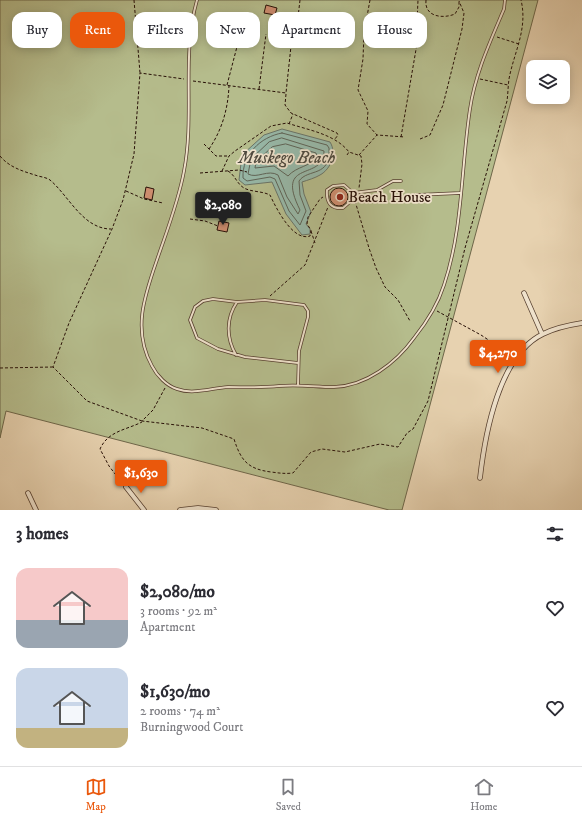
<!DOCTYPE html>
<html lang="en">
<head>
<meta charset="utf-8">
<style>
  body { margin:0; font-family:"IM FELL DW Pica",serif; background:#f2f2f3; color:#2b2b33; height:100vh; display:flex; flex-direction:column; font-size:15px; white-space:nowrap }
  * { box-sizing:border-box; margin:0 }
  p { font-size:13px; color:#7c7c81 }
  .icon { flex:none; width:22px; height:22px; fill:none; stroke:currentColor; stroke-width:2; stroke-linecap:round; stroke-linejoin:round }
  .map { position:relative; height:510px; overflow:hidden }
  .details { display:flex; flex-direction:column; background:#fff; flex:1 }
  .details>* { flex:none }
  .guide { position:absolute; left:12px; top:12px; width:558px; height:36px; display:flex; gap:8px }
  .tools { position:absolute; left:526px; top:60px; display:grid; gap:8px }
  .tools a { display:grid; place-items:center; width:44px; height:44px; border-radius:8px; background:#fff; box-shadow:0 2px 10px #0003; font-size:20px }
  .price { position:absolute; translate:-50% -34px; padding:0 9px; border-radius:4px; background:#ea580c; color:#fff; font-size:13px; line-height:26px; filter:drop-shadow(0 1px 2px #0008) }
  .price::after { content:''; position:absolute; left:50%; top:24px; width:12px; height:9px; margin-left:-6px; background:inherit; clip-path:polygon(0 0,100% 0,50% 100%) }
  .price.current { background:#222; color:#fff }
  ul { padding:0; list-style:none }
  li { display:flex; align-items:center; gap:12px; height:100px; padding:0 16px }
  li span { display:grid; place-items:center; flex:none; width:112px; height:80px; border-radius:12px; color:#555 }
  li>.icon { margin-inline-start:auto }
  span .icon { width:48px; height:48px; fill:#fffc; stroke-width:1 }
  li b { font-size:17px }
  h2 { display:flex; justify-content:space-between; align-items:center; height:48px; padding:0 16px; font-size:17px }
  .pill { padding:0 14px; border-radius:12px; background:#fff; box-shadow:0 2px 10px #0003; font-size:14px; line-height:36px }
  .pill.current { background:#ea580c; color:#fff }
  .dock { display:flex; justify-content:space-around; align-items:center; height:56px; border-top:1px solid #e1e1e2; background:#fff; font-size:11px; color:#7c7c81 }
  .dock a { display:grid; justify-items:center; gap:2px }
  .dock .current { color:#ea580c }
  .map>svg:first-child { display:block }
  .green { fill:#b5bc8c; stroke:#6e6649 }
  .water { fill:#97b8a8; stroke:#6a7467 }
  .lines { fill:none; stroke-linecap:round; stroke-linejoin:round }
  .shore { stroke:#5f6457; stroke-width:1 }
  .building { fill:#d08f71; stroke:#270f06 }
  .lane-casing { stroke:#574030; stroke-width:3.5 }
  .street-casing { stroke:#574030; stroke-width:5.5 }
  .path { stroke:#270f06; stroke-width:1; stroke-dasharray:3 2; stroke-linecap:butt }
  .lane { stroke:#efe2cc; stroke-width:2 }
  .street { stroke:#efe2cc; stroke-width:4 }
  .poi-dot { fill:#8f2418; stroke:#efe2cc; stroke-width:1.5 }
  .labels { text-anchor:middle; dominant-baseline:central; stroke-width:3.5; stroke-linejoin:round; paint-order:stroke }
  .poi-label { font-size:16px; fill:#270f06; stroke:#efe2cc; text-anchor:start }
  .water-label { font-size:17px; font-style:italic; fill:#4e4a3f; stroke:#efe2cc }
</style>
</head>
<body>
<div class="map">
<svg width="582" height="510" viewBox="0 0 582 510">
  <rect width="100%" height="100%" fill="#e7d2b0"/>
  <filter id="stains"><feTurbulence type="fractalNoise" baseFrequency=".005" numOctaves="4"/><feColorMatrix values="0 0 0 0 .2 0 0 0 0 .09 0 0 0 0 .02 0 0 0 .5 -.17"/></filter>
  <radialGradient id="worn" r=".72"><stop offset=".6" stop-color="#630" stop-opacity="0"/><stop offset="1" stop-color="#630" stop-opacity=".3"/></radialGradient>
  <path class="green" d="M0 0H538L402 510H389L6 411 0 438Z"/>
  <path class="water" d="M282 129 330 142C337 153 331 169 320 175 315 178 308 180 302 182L304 194 311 212 306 224 310 229V234L302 235 286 214 272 182 245 185 239 180 242 155 264 135Z"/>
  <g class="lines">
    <path class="shore" d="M282 133 327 145 329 148C331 178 308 168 299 181L300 195 306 211 300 225 289 211 275 179 270 177 247 181 243 178C242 155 260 137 282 133Z
      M282 138 324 151C324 182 274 158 300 210L298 214 287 197 278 175C268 169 257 179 248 174L251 159 269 142Z
      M286 144 316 153 317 157C310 167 297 166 288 176L274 166 255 168 256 162 272 147Z"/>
  </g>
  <path class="building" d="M266 5 277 8 275 15 264 13Z
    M146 187 154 189 152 200 144 198Z
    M330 197a9 9 0 1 1 18 0a9 9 0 1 1-18 0Z
    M219 221 229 223 227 232 217 230Z"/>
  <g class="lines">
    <defs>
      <path id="lane" d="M197 0C181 56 195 114 184 171 179 199 168 228 159 254 146 292 131 328 152 366 157 376 167 386 177 389 193 395 212 388 228 387 245 387 261 388 279 386 299 384 315 387 334 387 366 386 396 363 414 338 426 323 438 304 444 285 463 229 461 167 470 109 475 74 490 42 504 9L505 0
        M353 193 351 201 343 208C331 209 326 203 327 190L333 186 344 185 353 193 377 190 393 181H401
        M416 195 460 193
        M236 355C226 338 226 318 237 302
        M298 384 299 351 308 317V311L304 305 265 300 237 302 213 299 203 301 195 307 190 320 197 338 218 349 245 357 298 363"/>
      <path id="street" d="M524 293 542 334
        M480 478C485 434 499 355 543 334 555 328 569 325 582 323
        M126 487 144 510
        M28 493 36 510
        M180 510 198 508 216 510"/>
    </defs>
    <use href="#lane" class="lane-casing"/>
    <use href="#street" class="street-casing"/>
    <path class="path" d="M134 0 140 73
      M370 0 364 33 363 59 358 90 368 111 367 124 377 135
      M426 0C424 17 443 19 455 14L459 7V0
      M497 37 519 44
      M480 79 508 85
      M193 81 286 93 291 46 297 26 300 0
      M227 85 239 39
      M259 89 266 34
      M286 94 285 105 291 113 337 133 338 135 335 139
      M289 124 293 114
      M401 137 419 32 417 23 418 0
      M420 139 430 135 443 105 462 29 464 13 459 1
      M204 144 216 156H228
      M209 149C222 130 228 109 229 86
      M347 155 349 152 361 156 362 164 359 188
      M359 155 377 135 405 137
      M0 156C9 167 22 171 35 175 40 177 46 177 50 180 69 196 83 229 111 229
      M222 171 229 156 235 151 271 126 287 123C308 130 335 134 349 152
      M228 171C235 175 237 184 244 188 251 192 262 191 270 195 276 208 293 242 310 236L311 230 307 224 308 217 320 199 323 197
      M200 173 239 170 247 172
      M126 191 144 199 163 203
      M355 201 369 248 376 268 385 287 398 300 410 321
      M190 219 205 221 218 226
      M311 231 315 243
      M270 296 305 265 328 207
      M437 311 481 335 511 355
      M0 368 53 367
      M165 388 153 410 142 421 202 428 234 439C241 461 248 469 271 472 279 473 285 474 293 473L311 452 322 449 345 452 380 444 398 447 407 433 413 429 428 401 465 248 507 101C508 94 508 86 509 79 514 52 528 29 521 0
      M142 421 87 401 53 367 69 323 112 229 123 200 134 154 140 73 184 79
      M122 483 109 466 100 449C108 431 126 430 142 422"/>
    <use href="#lane" class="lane"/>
    <use href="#street" class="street"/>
  </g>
  <circle class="poi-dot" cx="340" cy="197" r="4"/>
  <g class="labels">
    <g class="poi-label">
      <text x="348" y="197">Beach House</text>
    </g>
    <g class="water-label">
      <text x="287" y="158">Muskego Beach</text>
    </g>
  </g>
  <rect width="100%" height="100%" filter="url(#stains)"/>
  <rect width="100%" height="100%" fill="url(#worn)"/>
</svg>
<div class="tools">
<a><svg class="icon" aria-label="layers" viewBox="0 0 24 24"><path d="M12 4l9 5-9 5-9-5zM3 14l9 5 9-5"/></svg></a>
</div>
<b class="price current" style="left:223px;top:226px">$2,080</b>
<b class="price" style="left:498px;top:374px">$4,270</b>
<b class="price" style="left:141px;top:494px">$1,630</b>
<div class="guide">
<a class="pill">Buy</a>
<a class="pill current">Rent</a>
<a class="pill">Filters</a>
<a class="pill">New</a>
<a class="pill">Apartment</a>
<a class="pill">House</a>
</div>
</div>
<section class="details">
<h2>3 homes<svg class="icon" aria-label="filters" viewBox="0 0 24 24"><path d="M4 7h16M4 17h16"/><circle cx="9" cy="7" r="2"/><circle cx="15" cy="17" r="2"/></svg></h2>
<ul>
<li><span style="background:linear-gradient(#f6c9c9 65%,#9aa5b1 0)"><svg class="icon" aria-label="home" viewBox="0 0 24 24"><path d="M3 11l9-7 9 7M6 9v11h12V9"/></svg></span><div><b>$2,080/mo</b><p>3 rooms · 92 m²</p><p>Apartment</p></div><svg class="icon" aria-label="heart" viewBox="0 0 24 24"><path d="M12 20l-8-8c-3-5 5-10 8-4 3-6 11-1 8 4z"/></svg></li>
<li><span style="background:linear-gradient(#c9d6e8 75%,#c2b280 0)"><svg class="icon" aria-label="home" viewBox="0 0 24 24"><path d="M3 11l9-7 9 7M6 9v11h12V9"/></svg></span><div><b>$1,630/mo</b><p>2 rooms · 74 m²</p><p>Burningwood Court</p></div><svg class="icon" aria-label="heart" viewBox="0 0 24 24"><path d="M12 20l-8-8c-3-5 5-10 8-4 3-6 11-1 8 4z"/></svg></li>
</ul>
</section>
<nav class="dock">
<a class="current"><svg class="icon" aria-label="map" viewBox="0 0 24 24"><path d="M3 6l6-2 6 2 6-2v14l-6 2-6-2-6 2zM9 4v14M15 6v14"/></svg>Map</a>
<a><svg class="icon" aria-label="saved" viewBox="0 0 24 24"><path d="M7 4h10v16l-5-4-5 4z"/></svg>Saved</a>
<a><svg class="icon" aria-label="home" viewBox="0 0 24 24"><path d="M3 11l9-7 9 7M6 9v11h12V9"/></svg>Home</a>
</nav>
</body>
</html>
